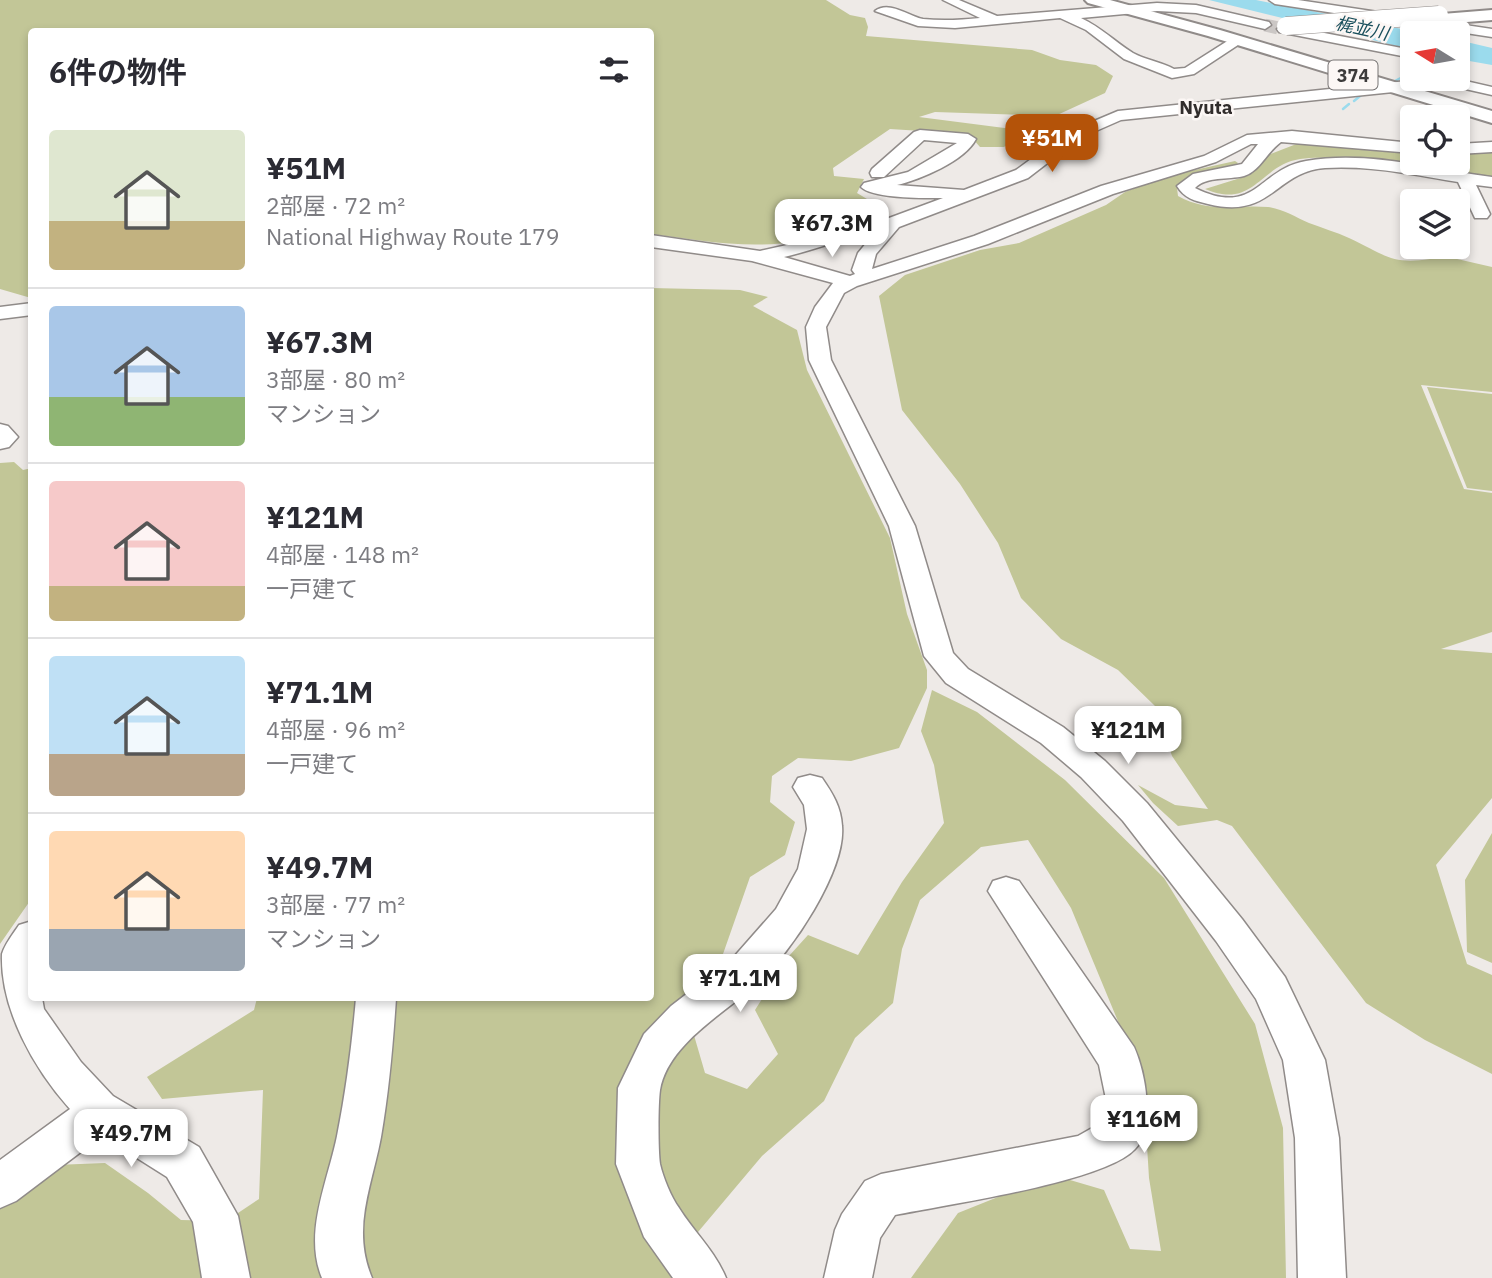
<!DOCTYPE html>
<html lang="ja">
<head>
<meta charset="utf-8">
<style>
  body { margin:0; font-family:"IBM Plex Sans","Noto Sans JP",sans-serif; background:#f7f7f7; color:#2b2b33; height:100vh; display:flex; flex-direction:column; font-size:26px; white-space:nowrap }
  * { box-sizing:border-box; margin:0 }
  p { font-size:23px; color:#7c7c81 }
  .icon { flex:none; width:38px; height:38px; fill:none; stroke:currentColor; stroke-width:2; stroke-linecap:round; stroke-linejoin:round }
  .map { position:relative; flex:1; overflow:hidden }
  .side { position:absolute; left:28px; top:28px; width:626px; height:973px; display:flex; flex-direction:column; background:#fff; border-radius:7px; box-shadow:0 4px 10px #0003 }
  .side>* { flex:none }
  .needle { width:46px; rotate:281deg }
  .buttons { position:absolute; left:1400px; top:21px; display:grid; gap:14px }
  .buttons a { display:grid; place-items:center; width:70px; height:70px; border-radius:7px; background:#fff; box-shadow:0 4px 10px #0003; font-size:35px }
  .price { position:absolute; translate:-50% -60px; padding:0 16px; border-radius:14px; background:#fff; color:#222; font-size:23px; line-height:46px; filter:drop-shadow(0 2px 4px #0008) }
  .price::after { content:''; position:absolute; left:50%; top:42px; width:21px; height:16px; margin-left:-10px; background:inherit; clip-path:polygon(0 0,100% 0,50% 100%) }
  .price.current { background:#b45309; color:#fff }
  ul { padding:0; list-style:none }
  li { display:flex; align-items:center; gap:21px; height:175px; padding:0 21px }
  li+li { border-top:2px solid #e1e1e2 }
  li span { display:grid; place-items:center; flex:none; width:196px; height:140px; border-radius:7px; color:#555 }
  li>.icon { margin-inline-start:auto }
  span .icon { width:84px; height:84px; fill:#fffc; stroke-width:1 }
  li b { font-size:30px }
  h2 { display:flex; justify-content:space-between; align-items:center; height:84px; padding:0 21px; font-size:30px }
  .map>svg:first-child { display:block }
  .green { fill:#c2c697 }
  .water { fill:#9bdbed }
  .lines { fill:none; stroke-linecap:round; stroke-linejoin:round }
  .stream { stroke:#9bdbed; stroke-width:2.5 }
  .minor-tunnel { stroke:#cbc7c5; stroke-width:13; stroke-dasharray:13 7; stroke-linecap:butt }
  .minor-casing { stroke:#908b89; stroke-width:3 }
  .highway-casing { stroke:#908b89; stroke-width:4 }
  .minor { fill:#fff; fill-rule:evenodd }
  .highway { fill:#fff; fill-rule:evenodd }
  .highway-bridge-casing { stroke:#908b89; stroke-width:19; stroke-linecap:butt }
  .highway-bridge { stroke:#fff; stroke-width:18 }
  .labels { text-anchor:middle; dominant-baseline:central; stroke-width:5; stroke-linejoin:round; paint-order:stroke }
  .far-water-label { font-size:18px; font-style:italic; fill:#194f5c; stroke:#fcf7f5 }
  .shield { fill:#fcf7f5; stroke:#767373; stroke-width:2 }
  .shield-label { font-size:18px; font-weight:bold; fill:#3d3b3b }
  .far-quarter-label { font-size:19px; font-weight:bold; fill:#312d2c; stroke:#fcf7f5 }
</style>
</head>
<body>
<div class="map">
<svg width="1492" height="1278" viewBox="0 0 1492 1278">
  <rect width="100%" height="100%" fill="#eeeae7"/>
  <path class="green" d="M0 0H826L850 15 865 18 868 27 866 36 1032 50 1060 60 1096 65 1113 76 1105 93 1055 116 935 112 919 117 1027 131 1004 147H980L972 138 953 133 890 129 833 168 834 176 864 179 857 193 872 202C862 221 855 222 835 230 775 255 713 242 651 234V32H32L31 298 0 289Z
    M1299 143 1412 151V163H1458V153H1492V177C1450 170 1407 165 1364 161 1343 159 1321 156 1300 159 1260 165 1254 210 1205 189L1250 175 1268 155Z
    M1235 161 1238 163C1222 179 1194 171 1177 188L1178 196C1211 214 1235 204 1268 207 1283 209 1295 217 1309 223 1322 228 1336 232 1349 238 1384 254 1390 265 1430 259L1431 253 1492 267V392L1421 385 1464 489 1492 493V632L1441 649 1492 653V798L1436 865 1467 964 1492 975V1074L1425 1040 1366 1003 1232 826 1217 820 1178 826 1153 803 1138 785 1175 805 1208 809 1172 756 1155 706 1118 670 1061 639 1021 598 998 543 960 484 902 410 879 296 905 275 980 250 1019 243 1106 205 1125 192 1168 176Z
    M651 288 740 290 768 297 753 306 797 330 807 370 890 538 907 614 927 670V688L899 748 851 761 798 758 772 776 770 802 795 822 785 855 750 877 723 954 691 1025 705 1073 747 1089 778 1054 755 1010 789 956 808 935 858 955 902 882 944 823 934 765 921 731 932 690 977 712 1065 780 1164 878 1255 1024 1283 1128 1286 1278H911L958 1213 1053 1175 1104 1190 1130 1249 1161 1251 1149 1178 1144 1097 1127 1043 1071 908 1028 840 981 847 920 900 902 949 893 1003 855 1038 824 1101 762 1156 682 1251 688 1278H0V1200L55 1165 105 1163 148 1193 181 1220 226 1221 259 1199 263 1090 162 1099 147 1077 254 1010 257 998H651Z
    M1427 387 1492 394V491L1467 488Z
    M14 462 23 470 32 468V898L0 944V463Z
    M1492 833V963L1467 952 1465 880Z"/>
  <path class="water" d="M1209 0H1256L1422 33H1412V46H1397Z
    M1458 40 1492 48V65L1458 59Z"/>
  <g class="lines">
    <path class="stream" d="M1393 82 1412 72
      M1354 101 1365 92
      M1343 109 1349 104"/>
    <path class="minor-tunnel" d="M1265 25 1283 29"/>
    <defs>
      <path id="minor" d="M943 0H959L997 16 1157 3 1196 5 1269 22 1271 25 1265 29 1196 13 1157 11 1081 18C1101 27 1115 42 1133 53 1146 60 1161 62 1174 69L1185 68 1229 40 1234 39 1241 43 1194 74 1172 78 1124 59 1086 30 1060 18 955 28 918 26 875 11C889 0 908 16 923 19 942 21 961 20 980 18Z
        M1269 0H1298L1492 29V37L1275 4Z
        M1283 25 1412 50V58L1279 32 1277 29Z
        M1426 79H1457L1492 87V95L1443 84 1403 91 1121 120 1080 138 1028 178 899 227 876 254 872 269 974 236 1101 186 1204 156 1247 135 1292 131 1412 143V153L1281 142C1266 153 1260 171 1244 176 1228 180 1206 176 1195 188 1256 218 1258 169 1306 161 1367 150 1432 169 1492 177V187L1476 185 1490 214 1487 218H1475L1458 182C1415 175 1369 165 1325 168 1274 172 1272 220 1208 204 1195 201 1184 198 1177 186L1193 174 1242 164 1258 144H1251L1216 162 1113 194 988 244 857 286 844 293 826 327 831 360 915 526 953 653 968 669 1063 727 1105 761 1147 803 1242 919 1285 977 1325 1060 1339 1138 1346 1278H1298L1295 1138 1283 1060 1256 999 1216 941 1123 821 1081 777 1041 743 946 683 924 656 889 526 809 360 806 327 815 307 833 283 752 261 651 247V235L760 251 814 239 841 227 889 218 943 198C925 198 873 199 861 187L864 183 908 172 957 143 924 140 884 177H872L870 173 872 169 914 132 920 130 968 134 976 139C965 161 919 180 897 185L964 190 1016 170 1068 132 1118 111ZM876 231 858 253 852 270 855 274 850 276 784 257C816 250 845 237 876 231Z
        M1492 142V152L1458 154V144Z
        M32 303V315L0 319V307Z
        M0 424 8 426 18 437 9 447 0 449Z
        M810 775 822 778C833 794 841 807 842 826 846 871 791 952 759 982 728 1011 668 1043 660 1090 658 1104 658 1150 660 1164 663 1177 671 1197 679 1208 694 1232 715 1251 726 1278H673L644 1237 616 1164 618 1088 644 1034 671 1006 732 959 776 909 798 869 807 829 804 805 793 787 798 778Z
        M1006 877 1019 881 1134 1047C1145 1071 1156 1127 1135 1149 1105 1182 945 1205 895 1215L880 1238 872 1278H824L835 1230 842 1214 865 1181 881 1174 1078 1136 1101 1123 1106 1099 1099 1065 988 891 993 881Z
        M32 921V998H42L44 1009 81 1062 113 1096 199 1147 238 1216 250 1278H202L193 1222 167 1177 102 1136 16 1201 0 1208V1160L70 1109C35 1070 0 1010 2 954 5 944 13 934 19 925Z
        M356 998H396C393 1044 389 1091 381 1137 372 1186 351 1228 372 1278H322C303 1233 328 1181 337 1136 346 1091 352 1044 356 998Z"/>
      <path id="highway" d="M1085 0H1110L1220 30 1492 111V123L1208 36 1088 3Z
        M1492 10V20L1417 26 1409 21 1417 16Z"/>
    </defs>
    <use href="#minor" class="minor-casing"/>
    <use href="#highway" class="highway-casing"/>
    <use href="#minor" class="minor"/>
    <use href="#highway" class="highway"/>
    <defs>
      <path id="highway-bridge" d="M1286 26 1439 15"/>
    </defs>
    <use href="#highway-bridge" class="highway-bridge-casing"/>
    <use href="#highway-bridge" class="highway-bridge"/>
  </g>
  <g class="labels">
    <g class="far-water-label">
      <text transform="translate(1362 28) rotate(12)">梶並川</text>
    </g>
    <rect class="shield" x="1328.5" y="60.5" width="49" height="29" rx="5"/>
    <g class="shield-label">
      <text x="1353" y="75">374</text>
    </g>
    <g class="far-quarter-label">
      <text x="1206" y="107">Nyuta</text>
    </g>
  </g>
</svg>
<div class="buttons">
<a><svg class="needle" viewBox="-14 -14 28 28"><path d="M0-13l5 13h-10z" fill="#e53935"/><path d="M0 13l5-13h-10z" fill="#7c7c81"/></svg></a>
<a><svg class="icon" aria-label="locate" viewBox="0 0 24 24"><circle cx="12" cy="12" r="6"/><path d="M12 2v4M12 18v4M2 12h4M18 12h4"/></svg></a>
<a><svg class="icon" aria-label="layers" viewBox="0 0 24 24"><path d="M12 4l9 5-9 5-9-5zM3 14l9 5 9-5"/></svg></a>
</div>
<b class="price current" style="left:1052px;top:174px">¥51M</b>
<b class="price" style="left:832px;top:259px">¥67.3M</b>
<b class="price" style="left:1128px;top:766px">¥121M</b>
<b class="price" style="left:740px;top:1014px">¥71.1M</b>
<b class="price" style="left:1144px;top:1155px">¥116M</b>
<b class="price" style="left:131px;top:1169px">¥49.7M</b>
<section class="side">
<h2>6件の物件<svg class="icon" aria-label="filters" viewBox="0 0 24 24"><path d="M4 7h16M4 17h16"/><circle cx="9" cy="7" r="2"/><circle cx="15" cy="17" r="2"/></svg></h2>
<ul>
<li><span style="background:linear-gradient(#dfe7d0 65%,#c2b280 0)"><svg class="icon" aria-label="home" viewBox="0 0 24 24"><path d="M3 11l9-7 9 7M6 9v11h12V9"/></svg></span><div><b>¥51M</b><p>2部屋 · 72 m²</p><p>National Highway Route 179</p></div></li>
<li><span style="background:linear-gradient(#a9c7e8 65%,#8fb573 0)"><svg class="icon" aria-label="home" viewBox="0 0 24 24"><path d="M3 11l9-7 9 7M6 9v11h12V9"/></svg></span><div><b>¥67.3M</b><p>3部屋 · 80 m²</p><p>マンション</p></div></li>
<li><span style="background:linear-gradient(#f6c9c9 75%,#c2b280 0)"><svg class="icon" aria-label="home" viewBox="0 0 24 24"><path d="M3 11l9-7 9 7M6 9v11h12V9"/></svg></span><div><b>¥121M</b><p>4部屋 · 148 m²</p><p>一戸建て</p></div></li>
<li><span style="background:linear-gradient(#bfe0f5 70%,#b9a48a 0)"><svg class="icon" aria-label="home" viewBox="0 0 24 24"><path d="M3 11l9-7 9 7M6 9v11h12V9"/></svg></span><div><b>¥71.1M</b><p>4部屋 · 96 m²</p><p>一戸建て</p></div></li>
<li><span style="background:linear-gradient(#ffd9b3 70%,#9aa5b1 0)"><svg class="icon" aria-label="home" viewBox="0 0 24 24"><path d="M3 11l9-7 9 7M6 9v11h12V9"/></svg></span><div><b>¥49.7M</b><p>3部屋 · 77 m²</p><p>マンション</p></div></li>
</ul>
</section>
</div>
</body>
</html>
